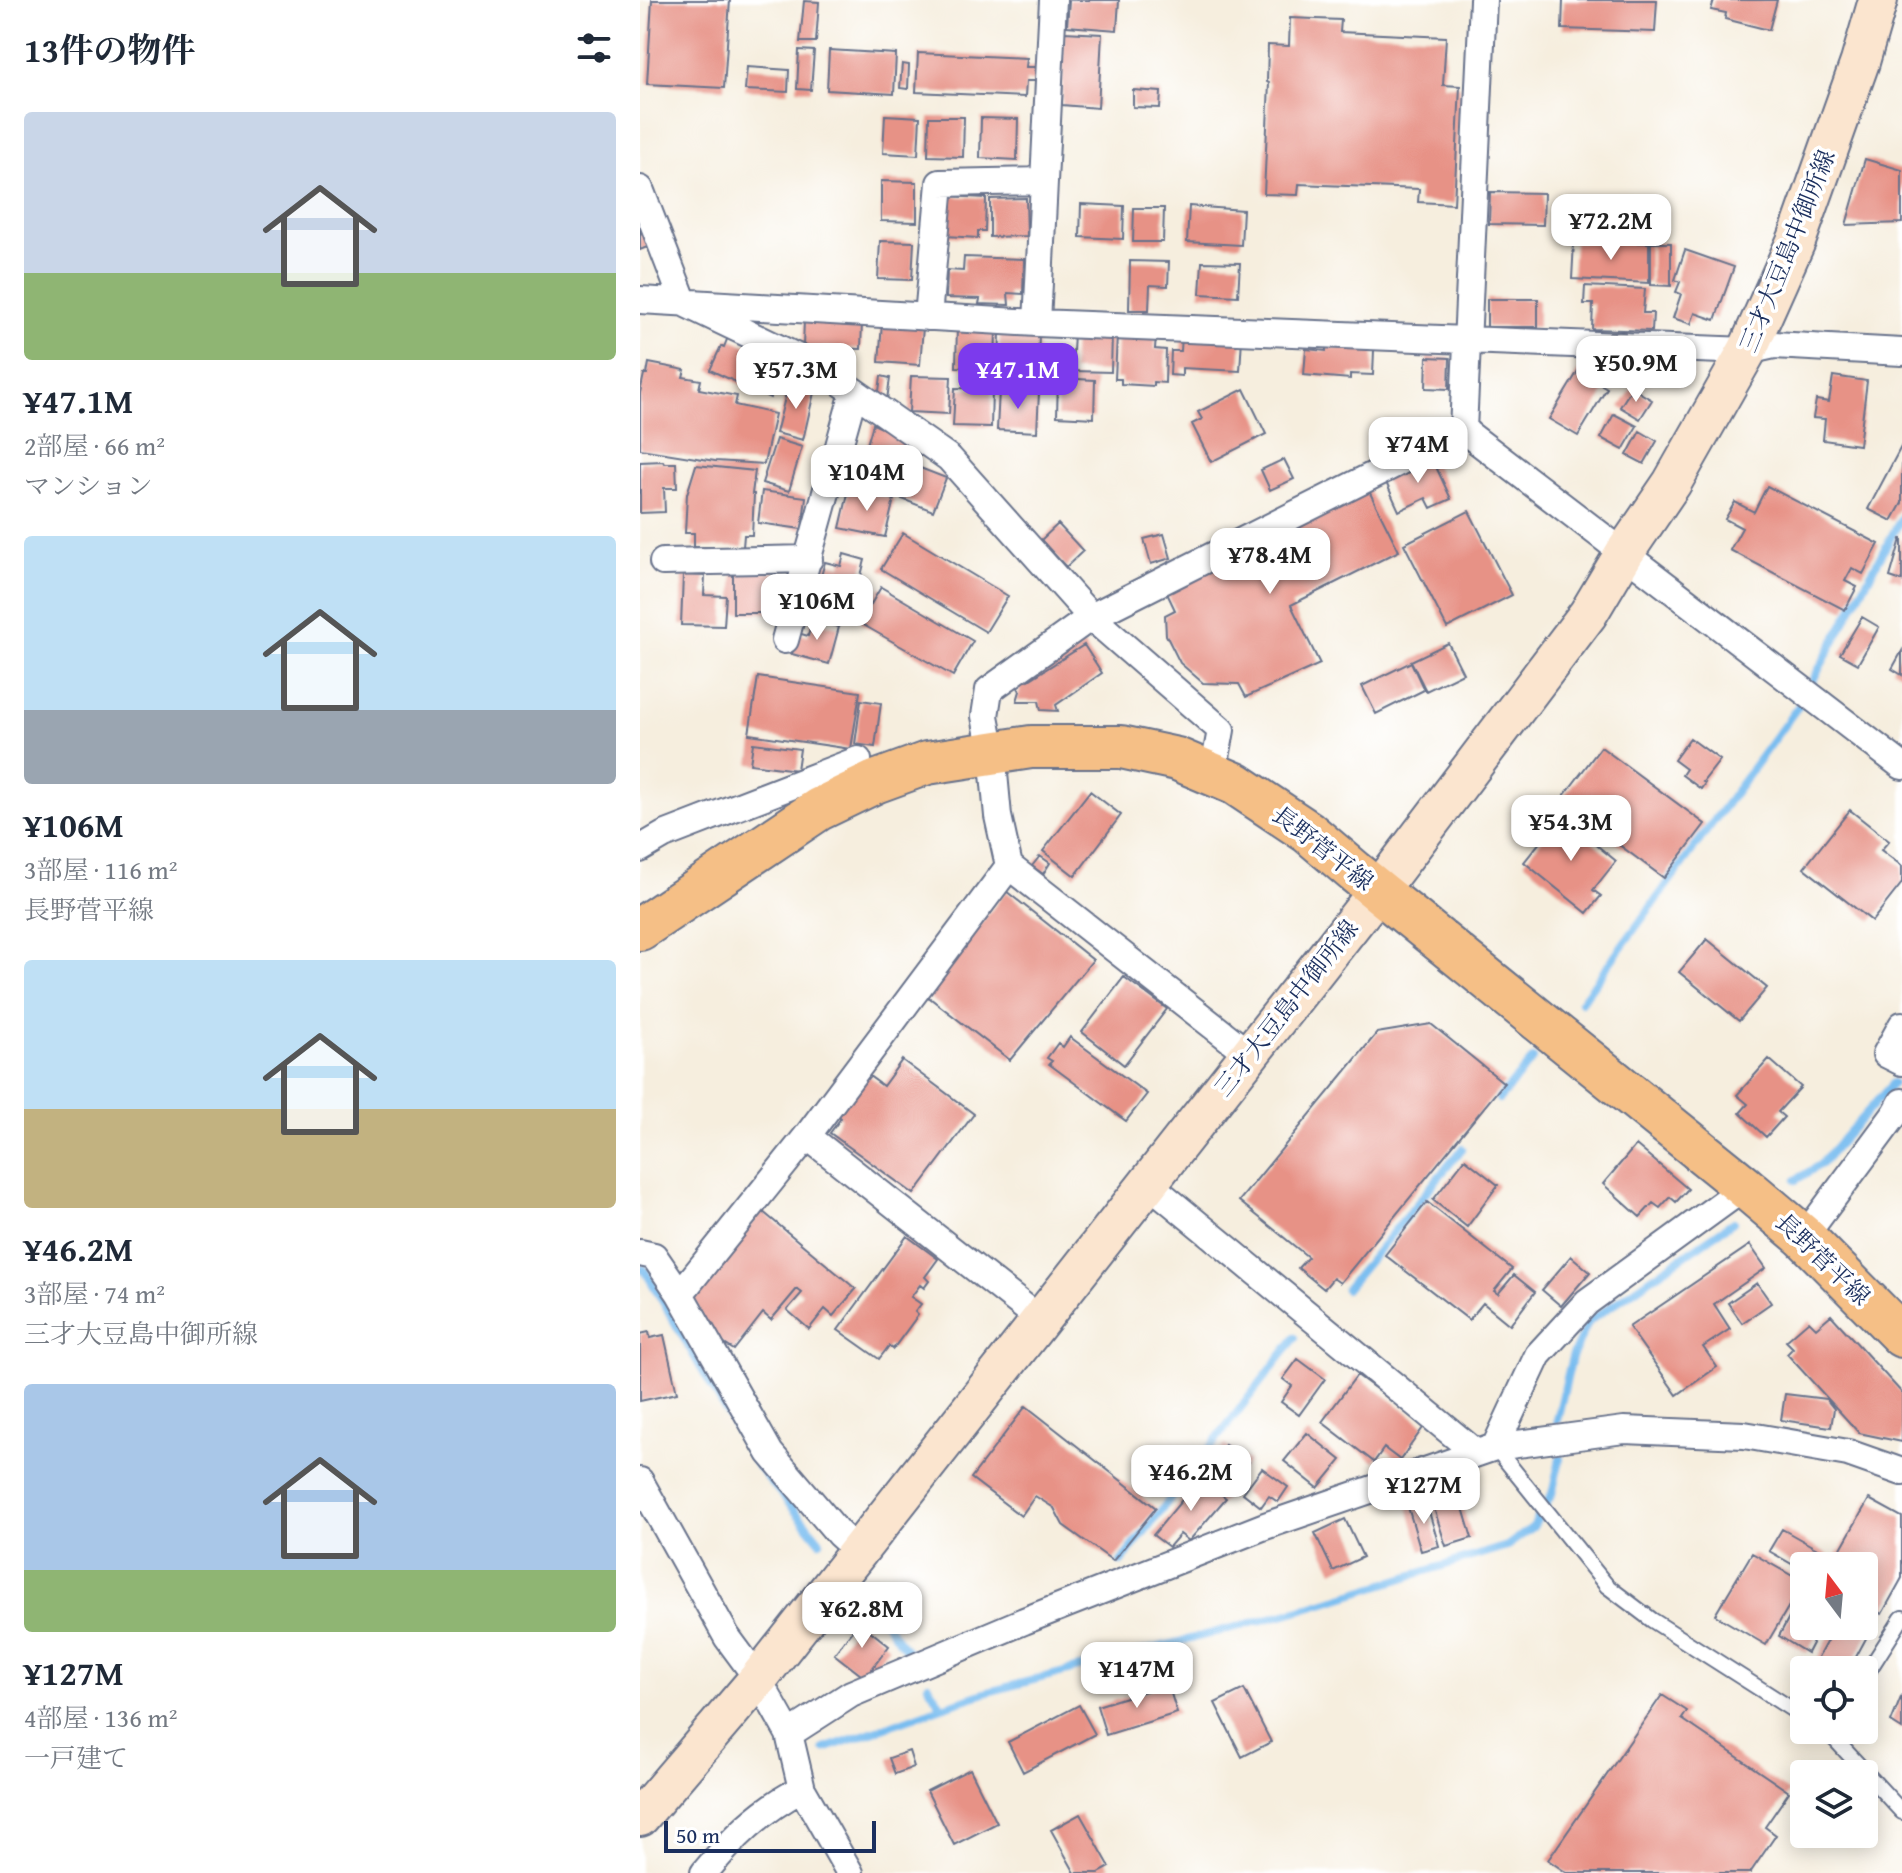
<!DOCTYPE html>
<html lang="ja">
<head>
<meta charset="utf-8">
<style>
  body { margin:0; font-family:"Gentium Book Plus","Noto Serif JP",serif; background:#f2f2f3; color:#1f2937; height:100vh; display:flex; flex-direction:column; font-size:30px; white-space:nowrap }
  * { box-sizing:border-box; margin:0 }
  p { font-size:26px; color:#747a83 }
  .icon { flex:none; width:44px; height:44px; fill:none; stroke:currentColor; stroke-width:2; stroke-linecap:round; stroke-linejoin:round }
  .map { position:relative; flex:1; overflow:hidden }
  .panel { display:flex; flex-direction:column; background:#fff; width:640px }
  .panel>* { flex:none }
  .needle { width:52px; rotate:344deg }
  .buttons { position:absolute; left:1150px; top:1552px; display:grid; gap:16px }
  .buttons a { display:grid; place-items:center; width:88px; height:88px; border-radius:8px; background:#fff; box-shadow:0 4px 20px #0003; font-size:40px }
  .scale { position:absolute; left:24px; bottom:20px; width:212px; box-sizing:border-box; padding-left:8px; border:4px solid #1b2f5e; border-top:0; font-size:22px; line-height:28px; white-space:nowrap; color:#1b2f5e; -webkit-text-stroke:6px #fff; paint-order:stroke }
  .price { position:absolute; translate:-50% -68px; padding:0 18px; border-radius:16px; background:#fff; color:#222; font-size:26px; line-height:52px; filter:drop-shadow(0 2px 4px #0008) }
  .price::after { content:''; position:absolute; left:50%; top:48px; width:24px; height:18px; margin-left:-12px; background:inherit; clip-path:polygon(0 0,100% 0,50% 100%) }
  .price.current { background:#7c3aed; color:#fff }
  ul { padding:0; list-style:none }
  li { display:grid; align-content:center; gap:16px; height:424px; padding:0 24px }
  li span { display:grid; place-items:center; height:248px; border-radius:8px; color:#555 }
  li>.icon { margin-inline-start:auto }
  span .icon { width:144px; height:144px; fill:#fffc; stroke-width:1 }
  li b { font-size:34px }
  h2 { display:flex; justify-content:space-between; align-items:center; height:96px; padding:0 24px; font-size:34px }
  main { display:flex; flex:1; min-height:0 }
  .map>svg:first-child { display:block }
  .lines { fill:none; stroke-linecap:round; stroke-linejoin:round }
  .stream { stroke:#79bdf0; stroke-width:8 }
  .building { fill:#e79286 }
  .service-casing { stroke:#68728b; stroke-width:18 }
  .minor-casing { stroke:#68728b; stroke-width:30 }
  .secondary-casing { stroke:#68728b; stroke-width:42 }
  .primary-casing { stroke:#68728b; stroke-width:46 }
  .service { stroke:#fff; stroke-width:14 }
  .minor { stroke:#fff; stroke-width:26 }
  .secondary { stroke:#fbe5cf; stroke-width:38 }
  .primary { stroke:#f5bf86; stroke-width:42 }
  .labels { text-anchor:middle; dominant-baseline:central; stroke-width:7; stroke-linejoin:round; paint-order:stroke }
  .street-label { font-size:24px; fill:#1b2f5e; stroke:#fff }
</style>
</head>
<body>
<main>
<section class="panel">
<h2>13件の物件<svg class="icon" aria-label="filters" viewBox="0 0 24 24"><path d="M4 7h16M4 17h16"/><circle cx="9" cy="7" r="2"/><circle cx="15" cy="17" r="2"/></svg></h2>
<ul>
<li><span style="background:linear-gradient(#c9d6e8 65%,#8fb573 0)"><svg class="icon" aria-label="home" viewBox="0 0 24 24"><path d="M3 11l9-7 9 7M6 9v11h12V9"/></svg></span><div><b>¥47.1M</b><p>2部屋 · 66 m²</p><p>マンション</p></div></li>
<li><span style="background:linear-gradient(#bfe0f5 70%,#9aa5b1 0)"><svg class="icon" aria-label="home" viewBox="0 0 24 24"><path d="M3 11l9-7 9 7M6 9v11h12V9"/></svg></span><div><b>¥106M</b><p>3部屋 · 116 m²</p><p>長野菅平線</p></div></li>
<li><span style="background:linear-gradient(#bfe0f5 60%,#c2b280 0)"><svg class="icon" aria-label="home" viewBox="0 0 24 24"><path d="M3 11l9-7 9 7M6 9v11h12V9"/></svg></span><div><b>¥46.2M</b><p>3部屋 · 74 m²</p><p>三才大豆島中御所線</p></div></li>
<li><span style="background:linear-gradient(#a9c7e8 75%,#8fb573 0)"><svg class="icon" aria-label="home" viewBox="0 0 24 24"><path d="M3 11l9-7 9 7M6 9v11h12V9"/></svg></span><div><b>¥127M</b><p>4部屋 · 136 m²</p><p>一戸建て</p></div></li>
</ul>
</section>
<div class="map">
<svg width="1262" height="1873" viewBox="0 0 1262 1873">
  <rect width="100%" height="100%" fill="#fff"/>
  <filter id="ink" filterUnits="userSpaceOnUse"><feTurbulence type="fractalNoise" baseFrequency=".0125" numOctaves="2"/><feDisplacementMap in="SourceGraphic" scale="16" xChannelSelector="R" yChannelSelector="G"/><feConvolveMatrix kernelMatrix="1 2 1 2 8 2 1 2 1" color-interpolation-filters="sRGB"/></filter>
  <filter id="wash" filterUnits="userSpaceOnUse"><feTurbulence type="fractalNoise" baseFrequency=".006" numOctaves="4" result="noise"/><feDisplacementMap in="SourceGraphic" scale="32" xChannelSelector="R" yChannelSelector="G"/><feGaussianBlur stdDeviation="1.8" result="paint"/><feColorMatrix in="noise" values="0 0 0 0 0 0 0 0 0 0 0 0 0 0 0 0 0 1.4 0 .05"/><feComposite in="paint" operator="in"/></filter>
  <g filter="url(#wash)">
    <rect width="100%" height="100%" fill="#f6eede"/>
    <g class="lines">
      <path class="stream" d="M1173 680 1262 517
        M941 1002 1162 701
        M859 1099 893 1059
        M1156 1180 1181 1164 1253 1083
        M0 1269H4L117 1465 180 1541
        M706 1289 822 1149
        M917 1420 932 1357 948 1322 1093 1222
        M481 1562 655 1338
        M226 1598 270 1655
        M288 1685 302 1707 348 1692 653 1612 867 1546 893 1527 912 1494 920 1459
        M184 1749 302 1707"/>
    </g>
    <g id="blocks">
      <path class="building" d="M12 0H90L84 88 7 84Z
        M429 0H479L477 30 427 26Z
        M923 0H1017L1015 32 922 29Z
        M1074 0H1137L1129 30 1085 19 1086 13 1071 10Z
        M164 1 179 2 176 42H160Z
        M650 18 701 20 700 32 806 37 803 85 820 86 814 204 778 202 779 189 659 184 658 195 624 194 629 83 627 82 628 45 649 46Z
        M424 32 462 34 458 108 422 105Z
        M159 50 174 51 171 90 157 89Z
        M189 50 256 54 254 94 187 90Z
        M278 53 387 58 386 67H397V81H386L385 97 276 92Z
        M262 64 269 65 268 89 260 88Z
        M107 67 149 70 148 92 105 90Z
        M493 90 521 92 520 108 493 107Z
        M245 115 280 117 278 155 243 153Z
        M289 117H324L323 157 288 156Z
        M341 118 378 119 377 160 340 158Z
        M1225 159 1262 170V223L1206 225Z
        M241 181 277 182V222L241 221Z
        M850 192 904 193 903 225 849 224Z
        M308 196 346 198 345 231H338V238L307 236Z
        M386 198 387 236 350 237V199Z
        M441 204 484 206 483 239 440 237Z
        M549 206 603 210 601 245 547 242Z
        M494 208H524L523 242H493Z
        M0 215 12 245 0 250Z
        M240 241 274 242 272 280 238 279Z
        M934 242 1009 243V283L932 279Z
        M1011 243H1031V286L1011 285Z
        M1045 250 1094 267 1075 320 1055 313 1051 324 1033 318 1041 294 1036 292 1040 282 1035 280Z
        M324 257 384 259 383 294 368 293 369 305 339 304 340 299 306 298 307 270 323 271Z
        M490 261 529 262 528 286 510 285 509 310H489Z
        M562 262 600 263 598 296 560 294Z
        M945 286 1005 289 1003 313H1013L1012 331 952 329 953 304H944Z
        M847 299H898V327H847Z
        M164 320 222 322 221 349 163 347Z
        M242 323 283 327 280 365 239 362Z
        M317 327 356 328 355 368 316 367Z
        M360 330 399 331 398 370 359 369Z
        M434 333 472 334 471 372 432 371Z
        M477 334 516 335 515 349 526 350 525 383 514 382V386L481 384V379H475Z
        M542 335 602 338 600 371 542 368V376L530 375 531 351H541Z
        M88 337 120 352 115 362 141 373 130 398 70 370 81 346 84 347Z
        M686 347 734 350 733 375 710 374V379L664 375 666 349 686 351Z
        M787 357 810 358 809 389 786 388Z
        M9 363 45 370 43 377 61 380 59 389 97 396 95 405 135 414 124 464 75 461 0 449V393L4 374H7Z
        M938 371 967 388 938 436 909 419Z
        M241 376 250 378 247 400 238 399Z
        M271 376 311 377 309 414 269 412Z
        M1193 376 1227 381 1219 445 1183 440 1185 419 1173 418 1176 400 1189 402Z
        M418 378 455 380 454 418 417 416Z
        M149 382 175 388 163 440 136 433Z
        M315 388 352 389 351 427 313 426Z
        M992 388 1012 400 1000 419 980 407Z
        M604 389 626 434 571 462 552 424 562 419 558 412Z
        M359 390 399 392 397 432 357 430Z
        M974 414 997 426 983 450 961 438Z
        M233 424 273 442 261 488 218 476Z
        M1000 431 1017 441 1004 464 987 455Z
        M136 439 162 447 149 491 122 483Z
        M1262 445V503L1252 521 1228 509Z
        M791 456 811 499 791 508 786 498 759 511 744 478Z
        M644 459 654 479 630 490 621 470Z
        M23 461 24 463H36L37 488H24L25 512 0 513V462Z
        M56 465 115 471 112 494H114L112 535H104L103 547H54V533H45L47 494Z
        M275 466 306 478 293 511 262 499Z
        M1127 486 1239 544 1223 574 1212 568 1205 581 1217 587 1205 610 1090 550 1102 528 1085 519 1095 502 1114 512Z
        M209 489 254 499 245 537 200 528Z
        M728 489 759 551 651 605 680 664 606 697 599 684 563 683 540 663 526 635 525 615 535 610 524 587Z
        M122 491 166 497 162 529 118 523Z
        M829 511 872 595 807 628 764 544Z
        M418 524 443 551 426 567 401 540Z
        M263 533 368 596 346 632 241 569Z
        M524 534 531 558 511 564 504 539Z
        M1261 539H1262V581L1250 577Z
        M204 554 225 560 213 607 175 597 185 562 201 566Z
        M93 571 136 572 135 613H93Z
        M43 575 65 576 64 595 86 596 84 626 41 625Z
        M241 587 333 641 313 676 220 623Z
        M1222 617 1239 627 1218 664 1200 654Z
        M172 620 199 627 189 664 152 654 158 633 168 636Z
        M808 643 823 673 786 691 771 661Z
        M444 645 462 673 416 705 418 711 401 710 399 701H377L380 691 376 684 386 677 389 680Z
        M1262 651V675L1252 669Z
        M771 662 784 690 736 714 722 686Z
        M118 677 220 692 211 749 109 734Z
        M221 700 241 703 235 747 215 744Z
        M1050 738 1080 760 1063 782 1065 783 1061 789 1042 775 1046 769 1034 760Z
        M113 743 160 749 157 770 110 764Z
        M961 747 1065 824 1024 878 920 801Z
        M450 791 481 815 435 876 403 851Z
        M1210 810 1249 841 1241 850 1262 866V883L1232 921 1164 868Z
        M921 816 976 861 953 890 961 896 947 913 884 862Z
        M400 856 410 863 403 874 392 866Z
        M366 891 453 960 370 1060 286 995Z
        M1067 939 1127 988 1099 1021 1039 972Z
        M484 977 527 1009 484 1065 442 1032Z
        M791 1024 864 1083 700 1283 693 1278 684 1289 658 1268 668 1257 599 1201 737 1033Z
        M430 1037 507 1094 486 1121 409 1064 412 1061 407 1058 418 1043 423 1047Z
        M1129 1059 1161 1087 1138 1112 1144 1117 1126 1137 1100 1113 1108 1104 1097 1095Z
        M262 1060 334 1114 274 1194 190 1133 201 1118 195 1113 225 1073 243 1086Z
        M996 1145 1048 1189 1036 1202 1030 1197 1020 1208 1013 1203 1000 1217 963 1184Z
        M825 1159 858 1185 827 1227 793 1200Z
        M787 1202 872 1269 854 1291 858 1294 874 1275 895 1292 870 1325 843 1303 829 1320 745 1255Z
        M122 1211 216 1289 193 1316 185 1309 169 1329 147 1310 162 1293 157 1289 131 1320 123 1313 94 1350 67 1333 54 1298Z
        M267 1236 298 1259 285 1277 289 1281 284 1288 280 1285 271 1297 281 1304 275 1312 278 1315 253 1349 249 1346 239 1359 198 1330Z
        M1110 1245 1126 1268 1074 1304 1090 1329 1063 1347 1077 1367 1037 1395 989 1327Z
        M931 1256 950 1272 921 1306 902 1290Z
        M1117 1283 1131 1303 1102 1323 1088 1303Z
        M1191 1315 1262 1393V1442L1219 1433 1147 1354 1153 1348 1146 1341 1169 1321 1176 1328Z
        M9 1332 10 1338 24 1335 37 1393 0 1401V1334Z
        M658 1359 685 1379 659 1415 641 1402 652 1386 643 1379Z
        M717 1375 785 1425 760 1460 744 1448 734 1462 682 1422Z
        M1145 1394 1186 1399 1194 1409 1191 1427 1141 1420Z
        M386 1406 516 1508 473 1561 423 1525 414 1508 395 1496 381 1516 331 1478Z
        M667 1433 701 1460 678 1488 644 1461Z
        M585 1445 609 1462 590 1487 567 1469Z
        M622 1468 648 1487 638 1502 629 1496 621 1507 603 1493Z
        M561 1477 586 1498 549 1541 540 1534 529 1547 513 1535Z
        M818 1491 832 1538 806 1546 791 1499Z
        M1229 1499 1262 1517V1578L1242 1614 1224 1604V1566H1164V1571L1129 1551 1142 1529 1195 1559Z
        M786 1501 799 1546 781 1551 768 1507Z
        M705 1519 723 1557 693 1571 675 1533Z
        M1112 1553 1163 1582 1126 1645 1075 1615Z
        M1164 1589V1626H1181L1167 1653 1139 1636Z
        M1224 1611 1237 1618 1209 1670H1171L1195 1626H1224Z
        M219 1622 249 1646 225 1678 194 1654Z
        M528 1684 537 1713 466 1735 457 1706Z
        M604 1689 631 1742 602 1757 575 1703Z
        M1022 1695 1047 1711 1042 1719 1149 1792 1125 1827 1136 1835 1110 1873H927L908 1860Z
        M1262 1695V1729L1251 1722Z
        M439 1705 455 1734 383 1772 368 1742Z
        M269 1751 274 1767 255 1774 249 1758Z
        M330 1769 357 1823 314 1845 287 1791Z
        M440 1814 470 1867 459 1873H435L411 1830Z"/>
    </g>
  </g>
  <g filter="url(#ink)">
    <use href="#blocks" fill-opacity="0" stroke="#68728b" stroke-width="2"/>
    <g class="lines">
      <defs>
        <path id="service" d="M855 1447 967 1586 1012 1620 1164 1717
          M1224 1678 1262 1618
          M1184 1730 1189 1733 1262 1812"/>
        <path id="minor" d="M0 189 44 303 182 369 309 458 451 617 581 730 577 752 568 772
          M0 300 397 323 1107 351 1134 345 1262 352
          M288 317 300 183 404 181
          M397 323 413 0
          M823 430 843 0
          M23 562 169 559
          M145 640 214 392
          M0 849 24 835 218 760
          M1262 1025 1246 1054 1262 1062
          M609 1054 369 866 358 816 352 752 345 716 349 690 451 617 823 430 1262 766
          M167 1136 401 1320
          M509 1184 836 1453
          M1164 1237 1256 1113 1262 1102
          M0 1253 14 1256 40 1294 130 1453 199 1534 219 1552
          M40 1294 167 1136 369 866
          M855 1447 898 1355 947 1302 1105 1187
          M0 1481 87 1637 118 1679 149 1734 162 1789 210 1873
          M149 1734 211 1694 384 1621 625 1526 855 1447 984 1430 1104 1435 1208 1453 1262 1472
          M64 1873C92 1839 122 1809 162 1789"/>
        <path id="secondary" d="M0 1817 118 1679 738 891 948 614 985 552 1032 483 1107 351 1157 239 1220 62 1238 0"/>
        <path id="primary" d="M0 929 179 809 235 782 287 763 391 747H481L537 759 596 784 668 832 715 872 1105 1187 1164 1237 1262 1336"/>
      </defs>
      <use href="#service" class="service-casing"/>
      <use href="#minor" class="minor-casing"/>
      <use href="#secondary" class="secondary-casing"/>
      <use href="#primary" class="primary-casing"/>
      <use href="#service" class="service"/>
      <use href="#minor" class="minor"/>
      <use href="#secondary" class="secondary"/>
      <use href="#primary" class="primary"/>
    </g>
  </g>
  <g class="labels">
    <g class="street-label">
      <text transform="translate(1147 251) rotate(-68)">三才大豆島中御所線</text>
      <text transform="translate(683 848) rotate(38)">長野菅平線</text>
      <text transform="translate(646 1008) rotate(-52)">三才大豆島中御所線</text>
      <text transform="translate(1183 1259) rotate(44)">長野菅平線</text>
    </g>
  </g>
</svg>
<div class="buttons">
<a><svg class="needle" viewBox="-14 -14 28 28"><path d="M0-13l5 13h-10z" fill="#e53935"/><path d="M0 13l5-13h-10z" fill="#747a83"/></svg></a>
<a><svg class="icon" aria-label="locate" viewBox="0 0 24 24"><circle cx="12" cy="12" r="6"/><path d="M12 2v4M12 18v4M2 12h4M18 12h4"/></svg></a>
<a><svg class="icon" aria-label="layers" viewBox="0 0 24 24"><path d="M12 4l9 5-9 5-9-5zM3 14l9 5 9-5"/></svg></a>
</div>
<div class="scale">50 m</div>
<b class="price" style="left:971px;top:262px">¥72.2M</b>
<b class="price" style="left:996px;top:404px">¥50.9M</b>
<b class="price" style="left:156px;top:411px">¥57.3M</b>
<b class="price current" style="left:378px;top:411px">¥47.1M</b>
<b class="price" style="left:778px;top:485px">¥74M</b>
<b class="price" style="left:227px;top:513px">¥104M</b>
<b class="price" style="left:630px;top:596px">¥78.4M</b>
<b class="price" style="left:177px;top:642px">¥106M</b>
<b class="price" style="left:931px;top:863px">¥54.3M</b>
<b class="price" style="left:551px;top:1513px">¥46.2M</b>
<b class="price" style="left:784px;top:1526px">¥127M</b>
<b class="price" style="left:222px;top:1650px">¥62.8M</b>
<b class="price" style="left:497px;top:1710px">¥147M</b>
</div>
</main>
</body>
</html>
